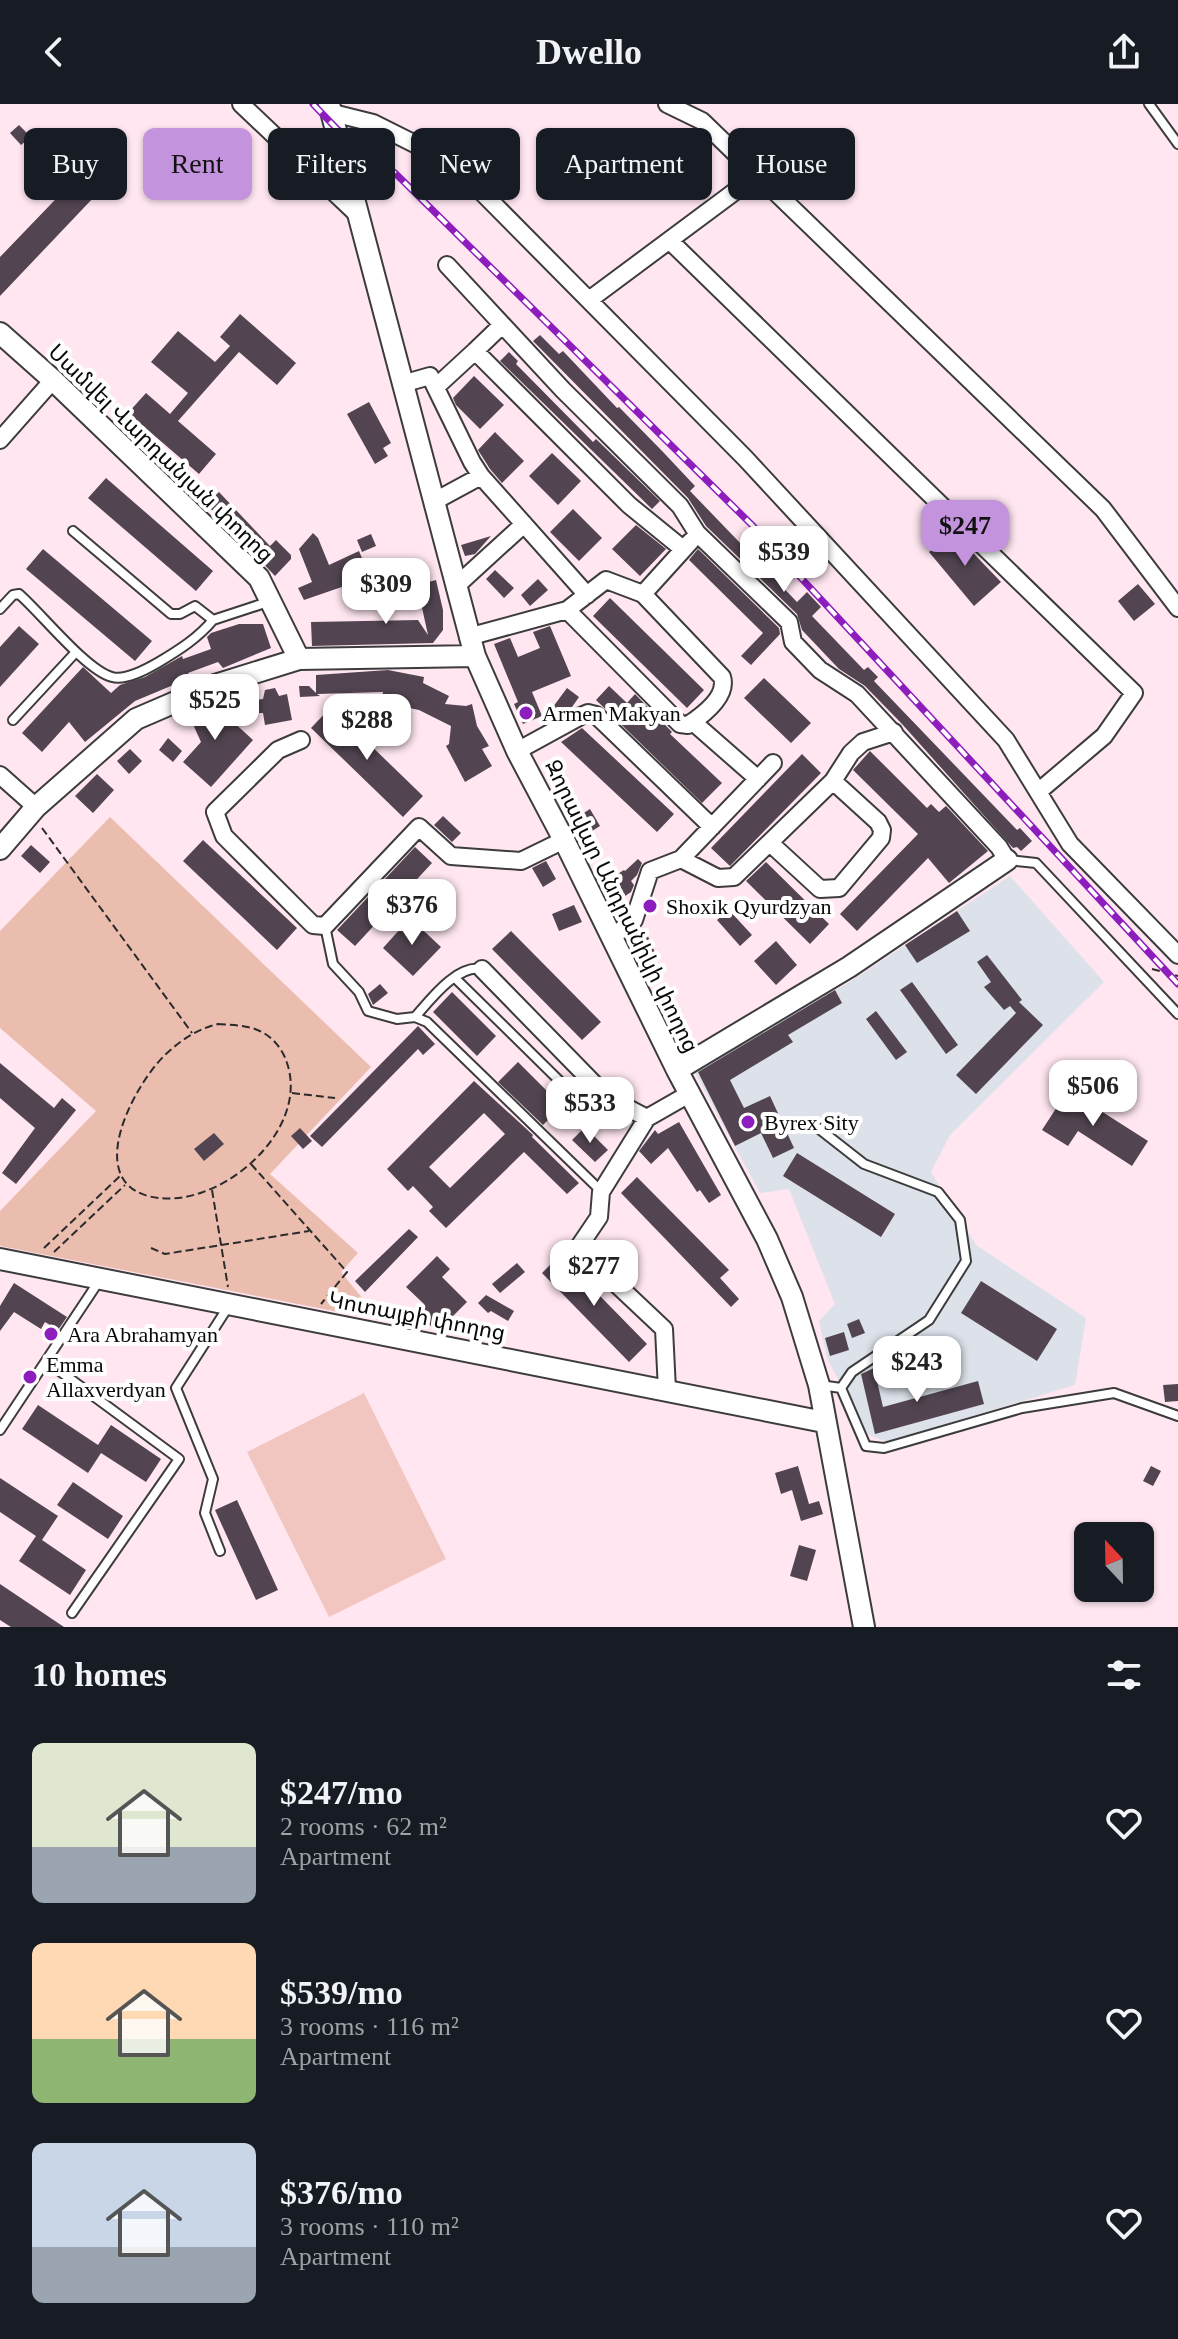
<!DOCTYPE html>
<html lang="en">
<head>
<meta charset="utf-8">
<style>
  body { margin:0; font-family:"Times New Roman","Noto Sans Armenian",serif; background:#242831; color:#f1f3f6; height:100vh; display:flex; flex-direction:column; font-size:30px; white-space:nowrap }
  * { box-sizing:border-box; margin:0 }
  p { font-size:26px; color:#9ea1a6 }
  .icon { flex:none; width:44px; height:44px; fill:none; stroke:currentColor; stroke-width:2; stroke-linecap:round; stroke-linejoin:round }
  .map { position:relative; height:1523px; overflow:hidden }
  .details { display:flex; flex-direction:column; background:#171b24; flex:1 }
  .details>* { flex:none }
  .guide { position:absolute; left:24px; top:24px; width:1130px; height:72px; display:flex; gap:16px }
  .needle { width:52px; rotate:338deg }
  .controls { position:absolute; left:1074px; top:1418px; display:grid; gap:16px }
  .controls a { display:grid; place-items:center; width:80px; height:80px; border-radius:12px; background:#171b24; box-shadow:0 2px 6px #0004; font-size:40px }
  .price { position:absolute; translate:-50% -68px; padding:0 18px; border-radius:16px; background:#fff; color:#222; font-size:26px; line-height:52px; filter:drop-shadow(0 2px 4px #0008) }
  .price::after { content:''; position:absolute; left:50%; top:48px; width:24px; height:18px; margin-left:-12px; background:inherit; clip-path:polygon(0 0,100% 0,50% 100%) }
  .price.current { background:#c493dd; color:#111 }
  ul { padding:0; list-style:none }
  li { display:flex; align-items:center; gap:24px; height:200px; padding:0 32px }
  li span { display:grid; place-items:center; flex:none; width:224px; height:160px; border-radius:12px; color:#555 }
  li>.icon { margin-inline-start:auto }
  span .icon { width:96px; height:96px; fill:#fffc; stroke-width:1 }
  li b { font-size:34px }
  h2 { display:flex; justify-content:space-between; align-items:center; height:96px; padding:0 32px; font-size:34px }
  .tag { padding:0 28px; border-radius:12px; background:#171b24; box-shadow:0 2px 6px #0004; font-size:28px; line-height:72px }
  .tag.current { background:#c493dd; color:#111 }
  header { display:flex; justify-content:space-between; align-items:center; height:104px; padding:0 32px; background:#171b24; font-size:36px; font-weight:700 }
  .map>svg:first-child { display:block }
  .industrial { fill:#dce1ea }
  .green { fill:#eabdaf }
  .pitch { fill:#f1c6c1 }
  .building { fill:#524551; fill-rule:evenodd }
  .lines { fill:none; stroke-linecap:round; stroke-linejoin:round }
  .service-casing { stroke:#3c3c3c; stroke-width:12 }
  .minor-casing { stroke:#3c3c3c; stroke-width:20 }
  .tertiary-casing { stroke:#3c3c3c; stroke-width:24 }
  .path { stroke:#2b2b2b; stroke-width:2; stroke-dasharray:8 4; stroke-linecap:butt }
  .service { stroke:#fff; stroke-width:8 }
  .minor { stroke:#fff; stroke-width:16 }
  .tertiary { stroke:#fff; stroke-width:20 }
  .rail-casing { stroke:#8e1dbe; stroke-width:7 }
  .rail { stroke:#fff; stroke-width:4; stroke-dasharray:12; stroke-linecap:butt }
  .poi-dot { fill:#8e1dbe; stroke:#fff; stroke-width:3 }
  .labels { text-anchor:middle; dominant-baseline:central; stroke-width:8; stroke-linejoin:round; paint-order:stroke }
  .street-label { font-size:22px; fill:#090909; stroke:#fff }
  .poi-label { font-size:22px; fill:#090909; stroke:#fff; text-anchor:start }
</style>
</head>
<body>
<header><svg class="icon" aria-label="back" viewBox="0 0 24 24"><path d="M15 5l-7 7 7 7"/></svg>Dwello<svg class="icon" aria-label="share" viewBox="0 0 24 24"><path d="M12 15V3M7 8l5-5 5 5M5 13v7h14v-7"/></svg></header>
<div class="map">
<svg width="1178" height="1523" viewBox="0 0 1178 1523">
  <rect width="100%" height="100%" fill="#ffe6f1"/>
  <path class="industrial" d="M1010 772 1104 878 950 1031 931 1068 976 1141 1086 1214 1075 1281 887 1338 867 1330 827 1254 819 1217 835 1200 789 1085 760 1089 693 965 845 881Z"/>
  <path class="green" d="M110 713 371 963 270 1070 358 1149 341 1168 380 1216 0 1142V1107L96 1007 0 924V827Z"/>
  <path class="pitch" d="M364 1289 446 1455 329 1513 247 1348Z"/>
  <path class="building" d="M19 21 31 33 21 41 10 29Z
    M76 74 95 92 0 192V153Z
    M240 210 296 259 277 281 239 248 178 317 216 350 199 370 128 309 146 289 170 310 188 289 151 258 178 227 215 258 230 242 220 233Z
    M540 231 559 250 563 247 617 304 619 303 664 349 695 382 690 387 797 498 807 488 821 503 812 512 864 566 868 563 878 573 874 577 1017 726 1020 724 1032 737 1021 747 1017 743 1013 744 902 620 865 582 839 565 802 526 797 510 706 422 688 394 533 237Z
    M509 248 518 257 516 260 593 338 596 335 660 397 652 405 500 257Z
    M474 272 504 301 480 325 456 301 453 294Z
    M369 298 391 339 383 344 388 352 375 360 347 310Z
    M495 328 524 357 502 379 490 365 478 346Z
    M552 349 581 377 558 401 529 372Z
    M106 374 213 467 196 487 88 394Z
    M219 388 270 442 276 436 291 451V455L275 472 206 400Z
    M573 405 602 434 579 457 550 428Z
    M636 421 666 445 640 472 612 445Z
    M952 427 1001 478 974 502 929 448Z
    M313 429 318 434 329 461 359 447 364 459 356 463 362 476 304 496 298 484 312 478 299 445Z
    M371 430 376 442 362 448 357 436Z
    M491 432 475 450 465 452 461 441Z
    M43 445 152 537 135 557 26 465Z
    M698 445 779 524 780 530 751 561 741 552 763 529 689 456Z
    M495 466 514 484 504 494 486 475Z
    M391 473 397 483 389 488 392 493 380 501 370 487Z
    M538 475 548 486 530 502 521 491Z
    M436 476 443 506V526L433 539 312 542 311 518 418 516 428 531 417 481Z
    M1138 480 1155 500 1134 517 1118 497Z
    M610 494 704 586 687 604 593 512Z
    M239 520H263L271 544 223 564 218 558 188 569 190 574 135 597 85 638 69 618 42 648 22 629 83 563 111 589 120 581 145 573 182 552 183 555 211 545 207 533 211 529Z
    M19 522 39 540 0 583V543Z
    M550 522 571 572 532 588 542 612 523 620 514 600 518 598 494 540 510 534 518 553 540 544 533 528Z
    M388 566 424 573 423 579 449 592 445 600 466 602 472 600 477 622 489 642 482 645 492 662 465 678 446 642 449 640 451 622 419 606 381 598 383 588 317 590 320 592 300 593 299 582H309L316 589V571Z
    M764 574 811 619 791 639 744 594Z
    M609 582 627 599 635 590 672 628 670 630 722 679 702 699 596 596Z
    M275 584 279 592 287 590 292 616 265 621 263 609H259L256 596 263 595 265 586Z
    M567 584 579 593 570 606 557 612 550 607Z
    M221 593 225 601 218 604 253 636 211 683 183 658 201 638 187 607Z
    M331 603 423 692 403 713 311 624Z
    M582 624 674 710 657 728 561 638Z
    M168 634 182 647 173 658 159 646Z
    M130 645 142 657 129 670 117 657Z
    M870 647 927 704 931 700 939 708 946 702 988 747 949 779 928 754 857 827 840 810 918 730 853 666Z
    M802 650 821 669 730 762 711 744Z
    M97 670 114 686 93 709 75 692Z
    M590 705 600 722 584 732 574 715Z
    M443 712 461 729 452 738 434 721Z
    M203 736 297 824 277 846 183 757Z
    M31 741 50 758 40 769 21 752Z
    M415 743 432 759 355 842 337 826Z
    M638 755 642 759 637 771 631 777 634 781 631 788 618 797 605 778 624 766 625 767Z
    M546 757 556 775 543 783 532 764Z
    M766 758 829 820 810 840 746 777Z
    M574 801 582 818 559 827 552 810Z
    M729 806 752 831 740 842 717 816Z
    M957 807 970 827 917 859 905 841Z
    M410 814 441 843 413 872 383 844Z
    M511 827 601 918 582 936 492 845Z
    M647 830 656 851 645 856 635 836Z
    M776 837 797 861 776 881 754 857Z
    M987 851 1022 896 1019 898 1043 921 976 990 956 971 1016 909 1010 902 1004 906 984 883 991 878 977 858Z
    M912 878 958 941 946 950 900 886Z
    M380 880 388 889 373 901 368 890Z
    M835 886 842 899 788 931 793 938 730 976 744 1004 770 992 794 1044 773 1054 761 1029 735 1042 698 968Z
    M452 888 496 932 477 952 433 908Z
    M876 907 907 948 896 956 866 915Z
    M418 922 435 940 423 951 418 945 322 1043 310 1032Z
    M518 958 562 1002 543 1021 498 978Z
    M0 959 54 1004 62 994 76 1006 16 1080 2 1069 35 1024 0 994Z
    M474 977 533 1031 532 1033 579 1079 567 1090 524 1048 446 1124 429 1107 433 1103 413 1082 408 1087 387 1065ZM484 1009 505 1030 450 1084 429 1063Z
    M1068 986 1148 1037 1132 1062 1078 1027 1068 1042 1042 1026Z
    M679 1018 721 1091 709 1099 700 1086 697 1088 668 1044 651 1060 639 1047 655 1026 658 1030Z
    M585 1023 608 1046 595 1058 572 1036Z
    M300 1024 312 1037 303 1045 291 1032Z
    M214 1029 224 1040 204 1057 194 1045Z
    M797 1049 895 1110 881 1133 783 1072Z
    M637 1073 729 1166 720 1174 739 1195 731 1203 621 1089Z
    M409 1125 418 1133 365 1188 355 1177Z
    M560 1151 647 1240 629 1258 542 1169Z
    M437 1152 450 1165 442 1173 467 1198 437 1228 416 1208 424 1200 406 1183Z
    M517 1159 525 1168 500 1189 492 1180Z
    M981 1177 1057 1225 1037 1257 961 1209Z
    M14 1179 67 1213 58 1226 45 1218 41 1225 14 1208 0 1227V1202Z
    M486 1191 514 1207 508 1217 491 1207 488 1209 478 1199Z
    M859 1215 865 1229 852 1234 847 1220Z
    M844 1228 849 1246 830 1252 825 1234Z
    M874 1264 883 1303 978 1277 984 1300 875 1330 861 1270Z
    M1178 1280V1297L1165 1298 1163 1281Z
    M38 1301 98 1341 111 1321 161 1355 146 1378 101 1349 88 1369 22 1325Z
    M798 1362 809 1400 819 1397 823 1410 801 1417 792 1386 781 1390 775 1369Z
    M1151 1362 1161 1367 1153 1382 1143 1377Z
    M0 1374 58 1412 42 1436 86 1466 70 1491 19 1457 36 1432 0 1408Z
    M73 1378 123 1412 108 1435 57 1401Z
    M237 1396 278 1486 256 1496 215 1406Z
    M799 1441 816 1446 807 1477 790 1472Z
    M0 1480 64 1523H11L0 1516Z"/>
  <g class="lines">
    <defs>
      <path id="service" d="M1149 0 1178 40
        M73 427 171 510H180L195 502 213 516 271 497
        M0 505 13 491 19 490C41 509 86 566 112 573 126 577 147 565 159 558 179 546 198 534 213 516
        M13 616 76 548
        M1008 756 1036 759 1178 910
        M325 822 333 860 359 888 368 907 397 915 415 913 427 918 601 1087
        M455 874 586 1003 597 1008 622 1001
        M415 913C430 896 457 860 482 865
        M818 1024 864 1060 938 1088 960 1116 966 1157 929 1216 852 1268 841 1284
        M46 1257 179 1355 72 1509
        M820 1281 841 1284 866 1342 884 1344 1022 1304 1114 1289 1178 1312
        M0 1326 99 1177
        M220 1447 205 1409 213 1375 176 1284 228 1203"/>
      <path id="minor" d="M241 0 358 111
        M667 0 702 17 1103 405 1178 504
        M333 9 373 19 453 59 745 354 1006 636 1070 740 1178 851
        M670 137 1134 589 1104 632 1038 688
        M447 161 563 286 680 402 697 429 789 518 793 538 820 566 857 590 999 743 1007 756
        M589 196 757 71
        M475 247 502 221
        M402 280 430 272 472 358 481 372 587 491
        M437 282 475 247 629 401 683 445
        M0 336 53 276
        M433 398 481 372
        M455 483 524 420
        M567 506 680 620 688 621C703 611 728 592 722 573L643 490
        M468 533 567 506 606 476 643 490 691 437
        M693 618 758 675
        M301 636 278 646 215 708 224 732 313 821 325 822 419 723 451 752 521 757 564 736
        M517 647 581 612 588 609 596 611 712 723
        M0 671 36 703
        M770 739 820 785 839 784 881 734 882 726 878 718 833 677
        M681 755 718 774 734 773 833 677 851 649 863 638 894 628
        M612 833 634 816 650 767 681 755 773 659
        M482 865 607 993 647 1014 689 990
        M647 1014 601 1088 599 1113 578 1144 664 1225 667 1286"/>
      <path id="tertiary" d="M329 0 475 552 517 647 564 736 677 966 767 1135 792 1193 819 1281 864 1523
        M0 229 53 276 259 474 299 555
        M0 745 36 703 136 615 215 581 299 555 475 552
        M677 966 849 863 1007 756
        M0 1155 824 1318"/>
    </defs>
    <use href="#service" class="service-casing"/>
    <use href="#minor" class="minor-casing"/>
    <use href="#tertiary" class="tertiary-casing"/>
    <path class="path" d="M42 724 192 929
      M1152 865 1178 872
      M218 920C230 921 243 921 255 925 270 930 282 943 287 959 311 1029 215 1110 148 1092 83 1074 136 978 166 950 182 935 198 925 218 920Z
      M292 989 335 994
      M251 1060 347 1168 321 1200
      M212 1086 228 1183
      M44 1144 120 1072
      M151 1144 165 1150 309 1127
      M54 1148 125 1081"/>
    <use href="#service" class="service"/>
    <use href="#minor" class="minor"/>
    <use href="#tertiary" class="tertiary"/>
    <defs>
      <path id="rail" d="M313 0 337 25 395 69 752 421 1178 880"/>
    </defs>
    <use href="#rail" class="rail-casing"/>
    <use href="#rail" class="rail"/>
  </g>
  <g class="poi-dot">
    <circle cx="526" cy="609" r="8"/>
    <circle cx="650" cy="802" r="8"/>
    <circle cx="748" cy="1018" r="8"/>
    <circle cx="51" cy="1230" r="8"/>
    <circle cx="30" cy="1273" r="8"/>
  </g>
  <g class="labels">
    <g class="street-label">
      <text transform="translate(161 349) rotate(44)">Սամվել Վարդանյան փողոց</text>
      <text transform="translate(622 802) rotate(64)">Զորավար Անդրանիկի փողոց</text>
      <text transform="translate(417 1212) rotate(11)">Կոտայքի փողոց</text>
    </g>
    <g class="poi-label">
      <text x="542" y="609">Armen Makyan</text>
      <text x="666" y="802">Shoxik Qyurdzyan</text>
      <text x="764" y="1018">Byrex Sity</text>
      <text x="67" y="1230">Ara Abrahamyan</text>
      <text x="46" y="1260">Emma<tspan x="46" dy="25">Allaxverdyan</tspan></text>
    </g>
  </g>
</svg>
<div class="controls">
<a><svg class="needle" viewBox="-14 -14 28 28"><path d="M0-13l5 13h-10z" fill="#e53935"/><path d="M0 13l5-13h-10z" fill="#9ea1a6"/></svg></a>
</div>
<b class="price current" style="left:965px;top:464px">$247</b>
<b class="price" style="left:784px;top:490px">$539</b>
<b class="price" style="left:386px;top:522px">$309</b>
<b class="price" style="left:215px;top:638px">$525</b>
<b class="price" style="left:367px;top:658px">$288</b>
<b class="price" style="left:412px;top:843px">$376</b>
<b class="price" style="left:1093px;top:1024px">$506</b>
<b class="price" style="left:590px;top:1041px">$533</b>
<b class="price" style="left:594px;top:1204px">$277</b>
<b class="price" style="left:917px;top:1300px">$243</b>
<div class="guide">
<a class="tag">Buy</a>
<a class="tag current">Rent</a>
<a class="tag">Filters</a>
<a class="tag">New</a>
<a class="tag">Apartment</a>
<a class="tag">House</a>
</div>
</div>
<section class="details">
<h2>10 homes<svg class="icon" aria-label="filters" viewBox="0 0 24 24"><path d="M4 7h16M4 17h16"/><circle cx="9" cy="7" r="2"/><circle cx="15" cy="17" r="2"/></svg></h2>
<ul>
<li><span style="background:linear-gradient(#dfe7d0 65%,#9aa5b1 0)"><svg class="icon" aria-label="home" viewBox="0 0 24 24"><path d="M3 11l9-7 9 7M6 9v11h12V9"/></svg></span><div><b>$247/mo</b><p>2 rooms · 62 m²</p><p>Apartment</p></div><svg class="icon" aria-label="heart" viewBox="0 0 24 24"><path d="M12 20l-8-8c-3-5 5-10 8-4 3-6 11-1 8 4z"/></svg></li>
<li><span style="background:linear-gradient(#ffd9b3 60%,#8fb573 0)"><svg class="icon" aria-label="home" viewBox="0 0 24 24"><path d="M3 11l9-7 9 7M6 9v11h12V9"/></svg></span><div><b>$539/mo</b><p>3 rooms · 116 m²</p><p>Apartment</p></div><svg class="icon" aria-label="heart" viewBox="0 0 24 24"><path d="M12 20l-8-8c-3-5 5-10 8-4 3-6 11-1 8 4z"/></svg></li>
<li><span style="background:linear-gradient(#c9d6e8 65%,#9aa5b1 0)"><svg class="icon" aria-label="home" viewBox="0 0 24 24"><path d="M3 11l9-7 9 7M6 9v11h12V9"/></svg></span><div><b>$376/mo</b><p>3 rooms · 110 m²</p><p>Apartment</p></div><svg class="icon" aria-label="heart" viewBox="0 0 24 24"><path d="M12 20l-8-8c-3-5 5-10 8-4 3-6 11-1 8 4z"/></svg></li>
</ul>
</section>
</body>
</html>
